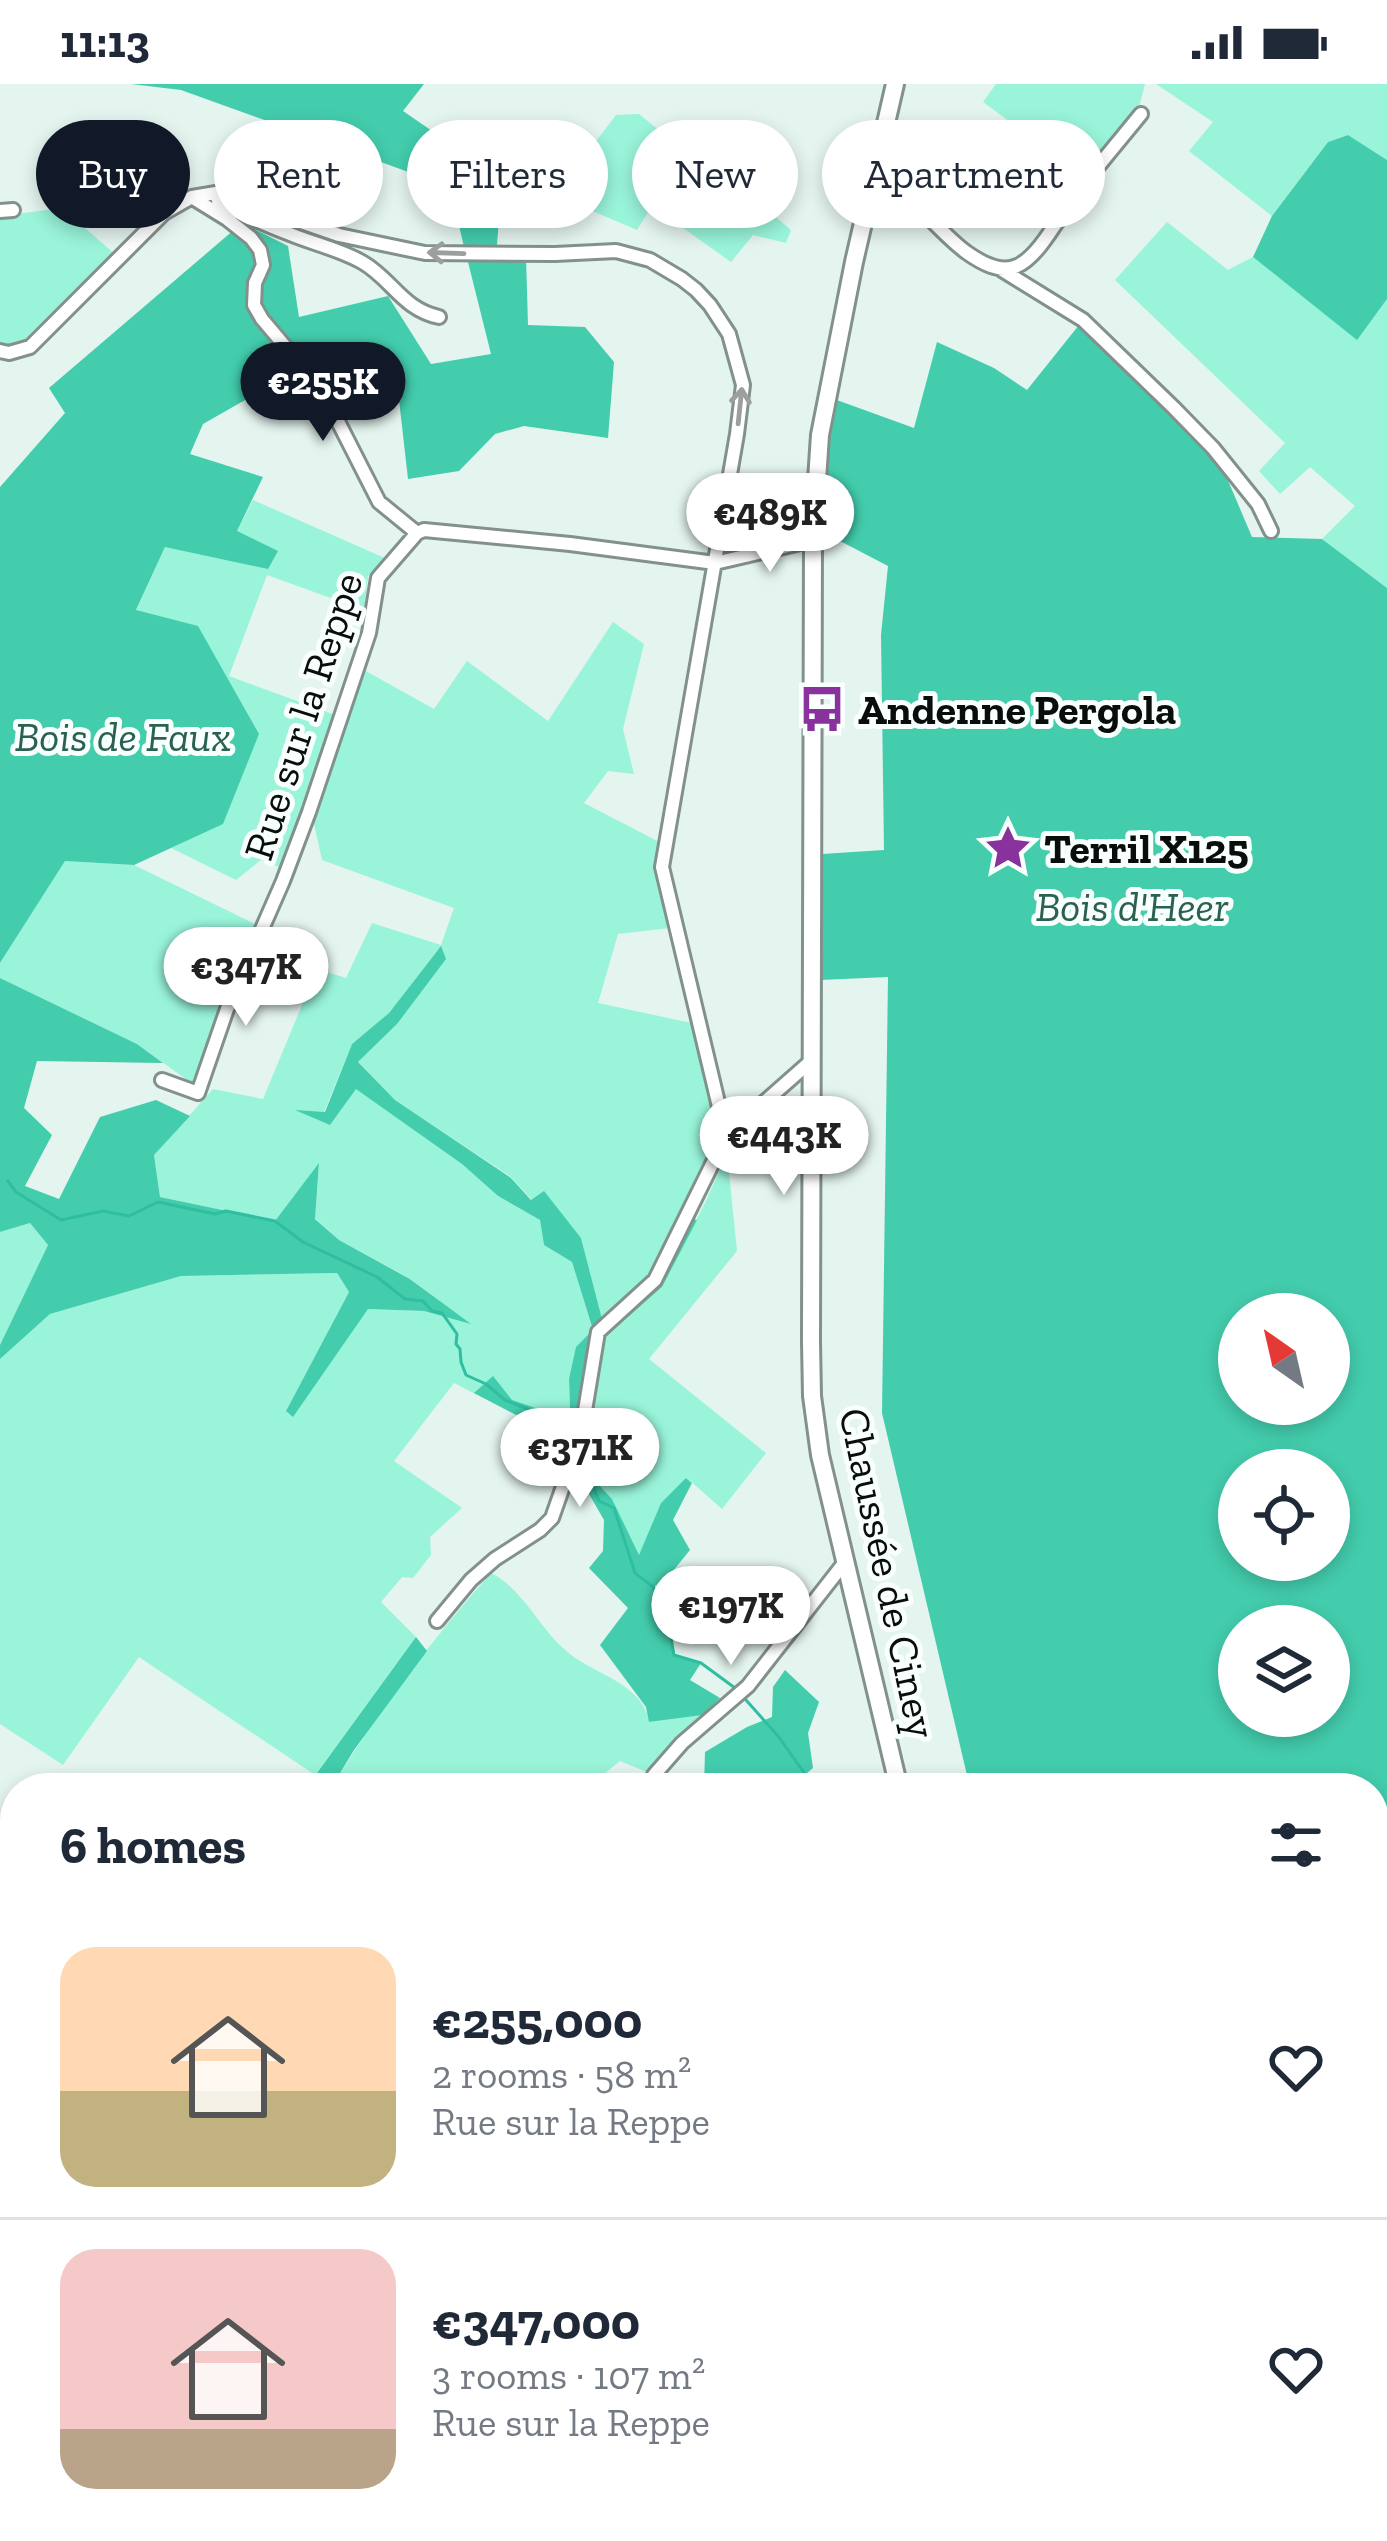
<!DOCTYPE html>
<html lang="en">
<head>
<meta charset="utf-8">
<style>
  body { margin:0; font-family:"Zilla Slab",serif; background:#f6f6f7; color:#1f2937; height:100vh; display:flex; flex-direction:column; font-size:45px; white-space:nowrap }
  * { box-sizing:border-box; margin:0 }
  p { font-size:39px; color:#747a83 }
  .icon { flex:none; width:66px; height:66px; fill:none; stroke:currentColor; stroke-width:2; stroke-linecap:round; stroke-linejoin:round }
  .map { position:relative; flex:1; overflow:hidden }
  .sheet { position:absolute; left:0px; top:1689px; width:1389px; height:768px; display:flex; flex-direction:column; background:#fff; border-radius:48px 48px 0 0; box-shadow:0 6px 18px #0003 }
  .sheet>* { flex:none }
  .hud { position:absolute; left:36px; top:36px; width:1317px; height:108px; display:flex; gap:24px }
  .needle { width:78px; rotate:326deg }
  .buttons { position:absolute; left:1218px; top:1209px; display:grid; gap:24px }
  .buttons a { display:grid; place-items:center; width:132px; height:132px; border-radius:50%; background:#fff; box-shadow:0 6px 18px #0003; font-size:60px }
  .price { position:absolute; translate:-50% -102px; padding:0 27px; border-radius:42px; background:#fff; color:#222; font-size:39px; line-height:78px; filter:drop-shadow(0 3px 6px #0008) }
  .price::after { content:''; position:absolute; left:50%; top:72px; width:36px; height:27px; margin-left:-18px; background:inherit; clip-path:polygon(0 0,100% 0,50% 100%) }
  .price.active { background:#111827; color:#fff }
  ul { padding:0; list-style:none }
  li { display:flex; align-items:center; gap:36px; height:300px; padding:0 60px }
  li+li { border-top:3px solid #e0e1e3 }
  li span { display:grid; place-items:center; flex:none; width:336px; height:240px; border-radius:36px; color:#555 }
  li>.icon { margin-inline-start:auto }
  span .icon { width:144px; height:144px; fill:#fffc; stroke-width:1 }
  li b { font-size:51px }
  h2 { display:flex; justify-content:space-between; align-items:center; height:144px; padding:0 60px; font-size:51px }
  .tag { padding:0 42px; border-radius:54px; background:#fff; box-shadow:0 6px 18px #0003; font-size:42px; line-height:108px }
  .tag.active { background:#111827; color:#fff }
  .status { display:flex; justify-content:space-between; align-items:center; height:84px; padding:0 60px; background:#fff; direction:ltr }
  .status svg { height:33px; fill:currentColor }
  .map>svg:first-child { display:block }
  .green { fill:#99f4da }
  .forest { fill:#43cdad; fill-rule:evenodd }
  .lines { fill:none; stroke-linecap:round; stroke-linejoin:round }
  .stream { stroke:#2fbe9f; stroke-width:3 }
  .street-casing { stroke:#83918d; stroke-width:18 }
  .secondary-casing { stroke:#83918d; stroke-width:22 }
  .street { stroke:#fff; stroke-width:12 }
  .secondary { stroke:#fff; stroke-width:16 }
  .oneway { stroke:#9d9f9e }
  .labels { text-anchor:middle; dominant-baseline:central; stroke-width:10; stroke-linejoin:round; paint-order:stroke }
  .poi-label { font-size:42px; font-weight:bold; fill:#090e0d; stroke:#f8fffd; text-anchor:start }
  .street-label { font-size:42px; fill:#090e0d; stroke:#f8fffd }
  .park-label { font-size:42px; font-style:italic; fill:#2b6153; stroke:#f8fffd }
</style>
</head>
<body>
<div class="status"><b>11:13</b><svg viewBox="0 0 49 12"><path d="M0 12V9h3v3zM5 12V6h3v6zM10 12V3h3v9zM15 12V0h3v12zM26 1h20v11H26zM47 4h2v5h-2z"/></svg></div>
<div class="map">
<svg width="1387" height="2457" viewBox="0 0 1387 2457">
  <rect width="100%" height="100%" fill="#e4f4ef"/>
  <path class="green" d="M996 0H1145L1137 31 1052 135 985 75 1013 40 983 18Z
    M1156 0H1387V76L1348 51 1328 58 1272 132 1189 67 1213 38Z
    M639 30 692 73 699 67 791 146 786 159 753 151 731 178 652 122 637 146 555 111 616 31Z
    M62 124 116 171 29 260 0 264V132Z
    M1167 138 1228 186 1253 173 1357 255 1387 215V504L1322 455 1355 422 1310 383 1280 410 1259 387 1285 359 1115 196Z
    M253 416 387 475 368 492 364 526 267 491 229 592 338 632 282 784 261 776 236 796 171 764 223 739 136 527 165 463 237 447Z
    M613 538 644 560 623 645 634 690 608 687 584 719 663 760 670 844 618 850 598 919 696 940 718 1054 715 1068 651 1194 602 1236 581 1154 543 1108 532 1116 511 1093 395 1016 358 978 397 940 440 863 389 929 352 960 324 1028 300 1027 330 1041 356 1004 462 1080 498 1112 540 1136 544 1161 572 1178 593 1247 569 1295 570 1324 555 1351 454 1299 394 1377 462 1424 430 1453 431 1471 413 1494 402 1493 381 1518 416 1553 315 1691 139 1573 63 1681 0 1640V1275L50 1230 181 1192 337 1189 349 1208 286 1327 368 1225 424 1227 467 1238 411 1195 339 1156 315 1134 319 1081 275 1137 160 1113 154 1071 213 1005 263 1015 317 885 346 894 372 839 441 861 454 824 322 776 312 731 364 586 434 625 467 577 548 637Z
    M65 777 134 781 259 842 197 1003 137 960 0 894V879Z
    M727 1069 737 1167 649 1275 766 1369 722 1425 687 1394 661 1419 639 1472 612 1415 597 1399 585 1362 606 1252 662 1203 706 1117Z
    M30 1139 48 1161 0 1261V1148Z
    M491 1489C522 1504 538 1542 564 1565 593 1592 639 1595 650 1638L703 1631 654 1691 620 1677 598 1695 589 1693 581 1704H331C377 1629 432 1555 491 1489Z
    M15 2001V2339L0 2382V2024Z"/>
  <path class="forest" d="M131 0H424L403 27 502 95 497 161 464 163 450 103 181 6Z
    M1348 51 1387 76V215L1357 256 1253 173 1272 132 1328 58Z
    M242 139 288 162 299 233 388 212 431 280 491 270 467 174 526 173 528 241 585 243 614 278 608 354 524 342 495 350 459 387 408 395 398 307 355 285 328 299 308 280 203 340 190 370 263 393 237 447 278 467 268 485 165 463 136 526 198 542 259 650 223 740 134 781 65 777 0 879V403L65 329 49 304Z
    M1079 241 1221 380 1252 453 1322 455 1387 504V2215L1374 2217V1704H970L882 1329 888 893 820 896 822 770 884 766 881 551 888 482 819 446 834 315 914 344 937 258 994 284 1027 306ZM1239 1230H1329V1320H1239ZM1239 1386H1329V1476H1239ZM1239 1542H1329V1632H1239Z
    M441 862 446 875 397 940 358 978 395 1016 511 1094 531 1116 544 1107 581 1154 602 1235 651 1194 682 1133 697 1136 662 1203 606 1252 585 1362 597 1399 612 1415 639 1471 661 1419 686 1394 692 1399 673 1436 690 1466 673 1487 654 1503 666 1526 674 1571 701 1579 690 1596 720 1614 703 1631 649 1638 646 1623 600 1561 628 1524 589 1484 603 1467 604 1436 555 1351 474 1309 493 1292 512 1316 544 1327 560 1343 570 1324 569 1295 576 1263 593 1246 572 1178 544 1161 540 1136 498 1112 462 1080 356 1005 330 1041 295 1026 325 1028 352 960 389 929Z
    M0 894 137 960 163 979 37 977 24 1024 52 1051 25 1102 59 1115 100 1033 156 1016 190 1032 154 1071 160 1113 275 1137 319 1079 315 1135 339 1156 410 1195 471 1240 424 1227 368 1225 293 1333 286 1327 349 1208 337 1189 181 1192 50 1230 0 1275V1261L48 1161 30 1139 0 1148Z
    M416 1553 427 1567 354 1666 331 1704H306Z
    M785 1586 819 1618 808 1649 813 1684 801 1694H785L775 1704H704L705 1668 747 1643 772 1633 773 1603Z
    M179 2442H769L760 2457H191Z"/>
  <g class="lines">
    <path class="stream" d="M8 1097 16 1108 61 1136 103 1127 129 1132 158 1118 215 1130 226 1127 275 1137 303 1158 377 1193 405 1215 423 1217 432 1227 442 1229 457 1250 456 1260 460 1265 461 1278 466 1291 486 1300 505 1316 533 1327 563 1355
      M583 1378 599 1417 614 1424 635 1489 653 1503 666 1526 674 1571 701 1579 735 1604
      M746 1616 778 1652 810 1697 808 1704
      M1374 1909 1380 1893 1387 1890"/>
    <defs>
      <path id="street" d="M875 87C910 107 933 143 966 168 980 178 1000 190 1017 182 1040 172 1060 130 1076 110 1097 83 1119 57 1141 30
        M216 109 219 120C242 130 266 141 290 150 314 160 339 165 362 178 392 195 402 225 439 233
        M193 114 227 135 251 154 260 166 263 181 255 199 254 221 262 235 322 306 379 418 417 449
        M0 127 13 126
        M1002 186 1083 236 1174 324 1213 364 1258 420 1271 447
        M0 267 9 269 30 263 164 129 192 113 216 109 339 151 425 169 555 170 616 167 650 176 682 195 696 206 710 221 729 250 743 301 737 350 662 783 726 1052
        M162 996 198 1009 227 925 283 797 309 728 369 549 378 494 417 449 424 446 570 460 715 479 813 456
        M437 1537 471 1496 495 1475 540 1446 552 1434 581 1351 598 1248 655 1196 726 1052 811 977
        M649 1704 654 1691 682 1659 748 1602 845 1478
        M1374 2414 1387 2418
        M248 2442 249 2457
        M917 2442 939 2457
        M1137 2442 1174 2457
        M777 2457 780 2442
        M1210 2457 1215 2442
        M1367 2457 1387 2447"/>
      <path id="secondary" d="M895 0 854 178 820 351 813 456 811 1258 812 1312 820 1371 899 1704
        M1374 2332 1387 2337"/>
    </defs>
    <use href="#street" class="street-casing"/>
    <use href="#secondary" class="secondary-casing"/>
    <use href="#street" class="street"/>
    <use href="#secondary" class="secondary"/>
  </g>
  <defs><path id="oneway-shaft" d="M-6 0H5M1.5-3L5.5 0L1.5 3" fill="none" stroke-width="1.6" stroke-linecap="round" stroke-linejoin="round" transform="scale(3)"/></defs>
  <g class="oneway">
    <use href="#oneway-shaft" transform="translate(446 169) rotate(-178)"/>
    <use href="#oneway-shaft" transform="translate(740 322) rotate(-84)"/>
  </g>
  <defs>
    <symbol id="bus-bare" viewBox="-9 -9 18 18"><path d="M-5-6H5V4H4V6H2V4H-2V6H-4V4H-5ZM-3.5-4V0h7V-4ZM-3.5 1.2v1.5H-2V1.2ZM2 1.2v1.5H3.5V1.2Z" fill="#89319d" stroke="#f8fffd" stroke-width="2.5" paint-order="stroke"/></symbol>
    <symbol id="sight-bare" viewBox="-9 -9 18 18"><path d="M0-6L1.8-2.2L6-1.7L2.9 1.2L3.7 5.4L0 3.3L-3.7 5.4L-2.9 1.2L-6-1.7L-1.8-2.2Z" fill="#89319d" stroke="#f8fffd" stroke-width="2.5" paint-order="stroke"/></symbol>
  </defs>
  <g fill-rule="evenodd">
    <use href="#bus-bare" x="789" y="592" width="66" height="66"/>
    <use href="#sight-bare" x="975" y="731" width="66" height="66"/>
  </g>
  <g class="labels">
    <g class="poi-label">
      <text x="858" y="625">Andenne Pergola</text>
      <text x="1044" y="764">Terril X125</text>
    </g>
    <g class="street-label">
      <text transform="translate(303 632) rotate(-72)">Rue sur la Reppe</text>
      <text transform="translate(888 1489) rotate(78)">Chaussée de Ciney</text>
    </g>
    <g class="park-label">
      <text x="123" y="652">Bois de Faux</text>
      <text x="1132" y="822">Bois d'Heer</text>
    </g>
  </g>
</svg>
<div class="buttons">
<a><svg class="needle" viewBox="-14 -14 28 28"><path d="M0-13l5 13h-10z" fill="#e53935"/><path d="M0 13l5-13h-10z" fill="#747a83"/></svg></a>
<a><svg class="icon" aria-label="locate" viewBox="0 0 24 24"><circle cx="12" cy="12" r="6"/><path d="M12 2v4M12 18v4M2 12h4M18 12h4"/></svg></a>
<a><svg class="icon" aria-label="layers" viewBox="0 0 24 24"><path d="M12 4l9 5-9 5-9-5zM3 14l9 5 9-5"/></svg></a>
</div>
<b class="price active" style="left:323px;top:360px">€255K</b>
<b class="price" style="left:770px;top:491px">€489K</b>
<b class="price" style="left:246px;top:945px">€347K</b>
<b class="price" style="left:784px;top:1114px">€443K</b>
<b class="price" style="left:580px;top:1426px">€371K</b>
<b class="price" style="left:731px;top:1584px">€197K</b>
<div class="hud">
<a class="tag active">Buy</a>
<a class="tag">Rent</a>
<a class="tag">Filters</a>
<a class="tag">New</a>
<a class="tag">Apartment</a>
</div>
<section class="sheet">
<h2>6 homes<svg class="icon" aria-label="filters" viewBox="0 0 24 24"><path d="M4 7h16M4 17h16"/><circle cx="9" cy="7" r="2"/><circle cx="15" cy="17" r="2"/></svg></h2>
<ul>
<li><span style="background:linear-gradient(#ffd9b3 60%,#c2b280 0)"><svg class="icon" aria-label="home" viewBox="0 0 24 24"><path d="M3 11l9-7 9 7M6 9v11h12V9"/></svg></span><div><b>€255,000</b><p>2 rooms · 58 m²</p><p>Rue sur la Reppe</p></div><svg class="icon" aria-label="heart" viewBox="0 0 24 24"><path d="M12 20l-8-8c-3-5 5-10 8-4 3-6 11-1 8 4z"/></svg></li>
<li><span style="background:linear-gradient(#f6c9c9 75%,#b9a48a 0)"><svg class="icon" aria-label="home" viewBox="0 0 24 24"><path d="M3 11l9-7 9 7M6 9v11h12V9"/></svg></span><div><b>€347,000</b><p>3 rooms · 107 m²</p><p>Rue sur la Reppe</p></div><svg class="icon" aria-label="heart" viewBox="0 0 24 24"><path d="M12 20l-8-8c-3-5 5-10 8-4 3-6 11-1 8 4z"/></svg></li>
</ul>
</section>
</div>
</body>
</html>
